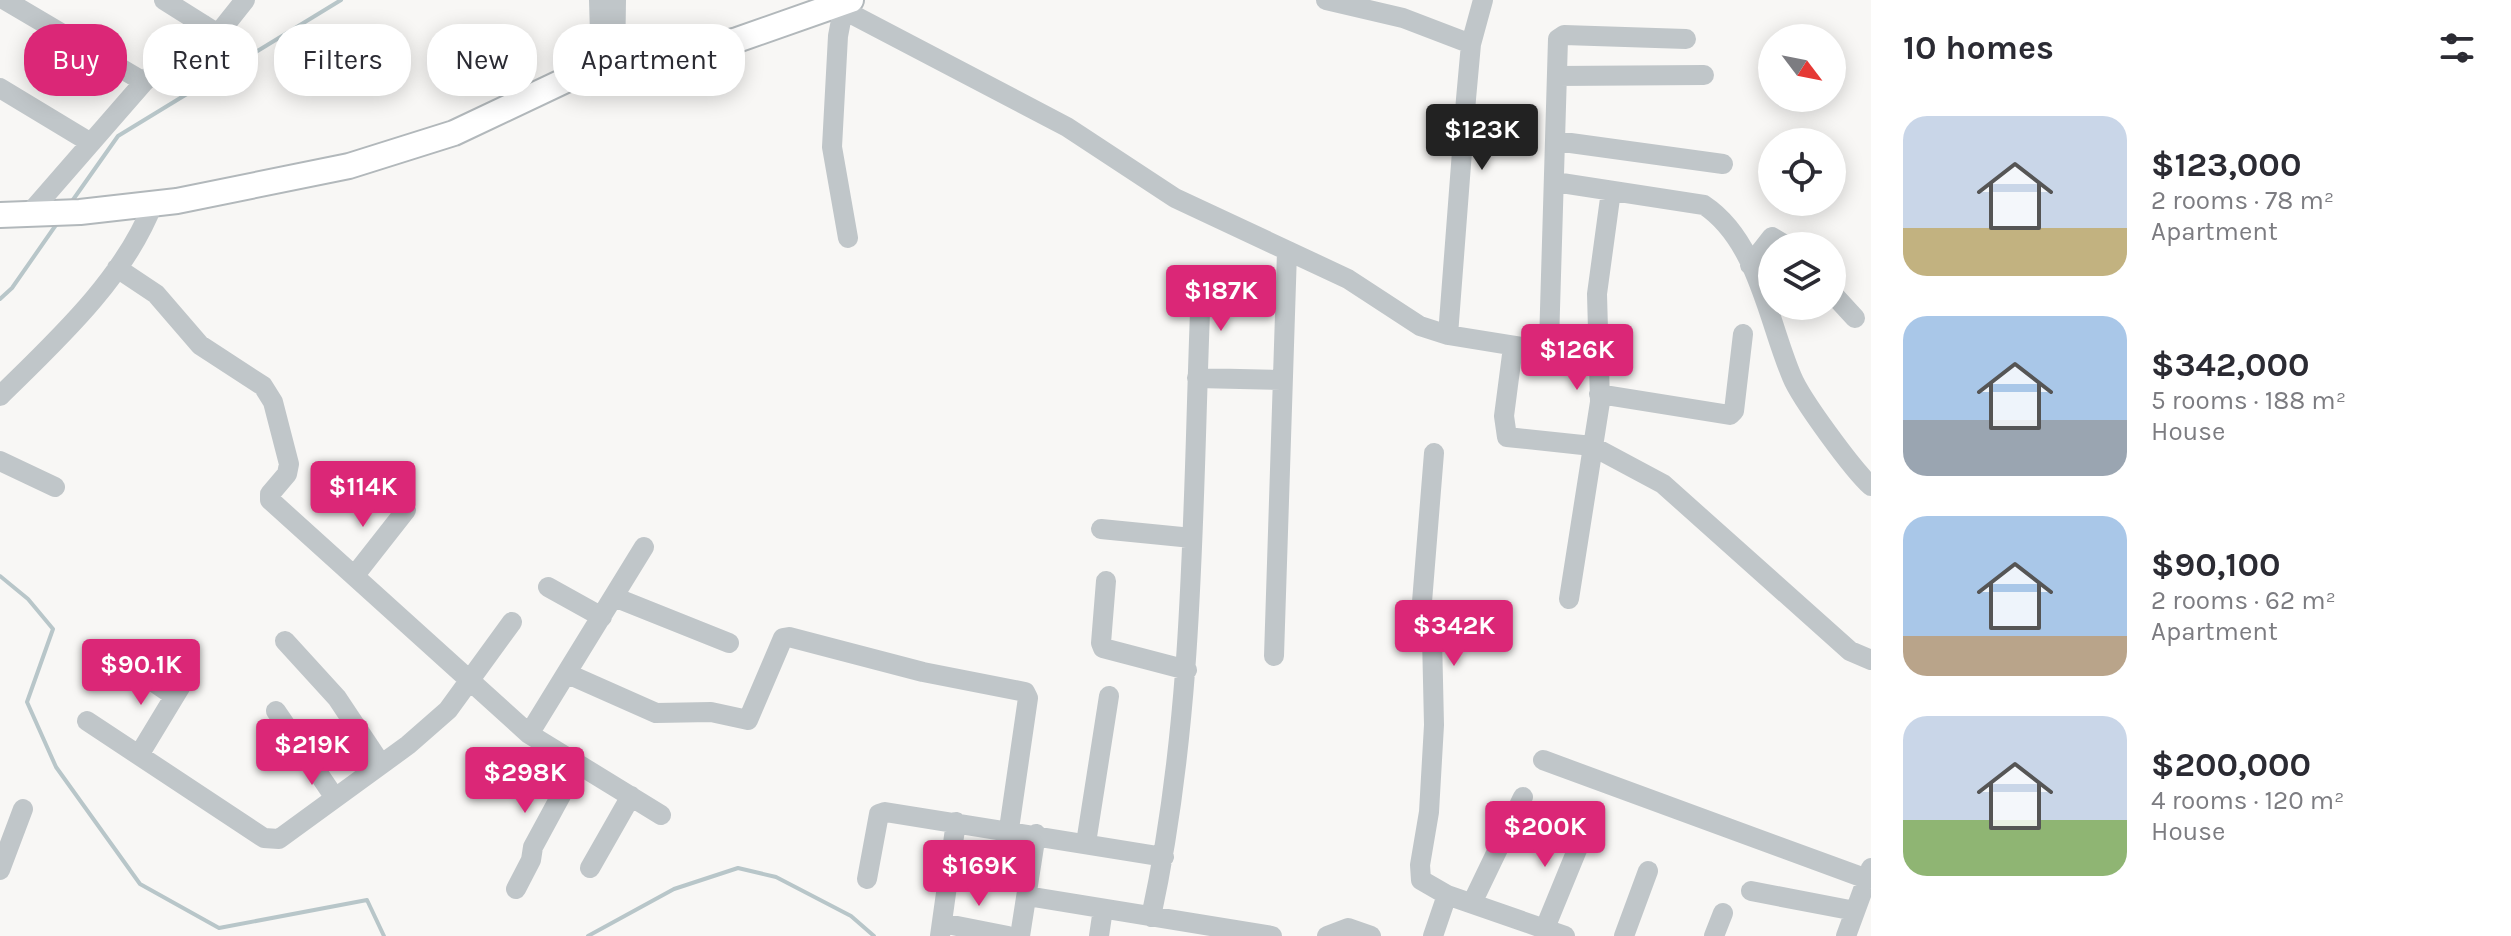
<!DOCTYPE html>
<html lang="en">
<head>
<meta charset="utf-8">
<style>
  body { margin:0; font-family:Karla,sans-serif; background:#f7f7f7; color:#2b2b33; height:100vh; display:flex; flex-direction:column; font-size:30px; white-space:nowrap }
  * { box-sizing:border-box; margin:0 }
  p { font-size:26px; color:#7c7c81 }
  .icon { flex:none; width:44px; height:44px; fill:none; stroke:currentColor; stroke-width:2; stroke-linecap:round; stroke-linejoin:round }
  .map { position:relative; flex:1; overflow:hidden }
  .panel { display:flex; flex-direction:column; background:#fff; width:640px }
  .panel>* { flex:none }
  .guide { position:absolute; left:24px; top:24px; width:760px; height:72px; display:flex; gap:16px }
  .needle { width:52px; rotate:122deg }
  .tools { position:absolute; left:1758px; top:24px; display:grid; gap:16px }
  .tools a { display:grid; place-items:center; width:88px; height:88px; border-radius:50%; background:#fff; box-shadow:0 4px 20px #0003; font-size:40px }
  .price { position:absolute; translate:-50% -68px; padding:0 18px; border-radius:8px; background:#db2777; color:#fff; font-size:26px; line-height:52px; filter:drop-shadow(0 2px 4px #0008) }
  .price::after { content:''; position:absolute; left:50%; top:48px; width:24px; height:18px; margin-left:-12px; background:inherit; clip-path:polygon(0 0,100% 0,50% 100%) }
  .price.active { background:#222; color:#fff }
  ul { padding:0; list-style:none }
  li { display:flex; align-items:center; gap:24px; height:200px; padding:0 32px }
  li span { display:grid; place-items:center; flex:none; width:224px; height:160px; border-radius:24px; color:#555 }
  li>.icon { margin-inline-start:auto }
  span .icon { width:96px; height:96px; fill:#fffc; stroke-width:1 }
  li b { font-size:34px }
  h2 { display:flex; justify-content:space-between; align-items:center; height:96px; padding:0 32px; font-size:34px }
  .pill { padding:0 28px; border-radius:32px; background:#fff; box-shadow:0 4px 20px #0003; font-size:28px; line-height:72px }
  .pill.active { background:#db2777; color:#fff }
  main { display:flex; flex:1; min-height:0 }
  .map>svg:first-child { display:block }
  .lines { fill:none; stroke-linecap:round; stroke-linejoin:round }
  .stream { stroke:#b8c6c9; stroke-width:4 }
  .major-casing { stroke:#b2b8bb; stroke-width:28 }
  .minor { stroke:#c0c6c9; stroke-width:20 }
  .major { stroke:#fff; stroke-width:24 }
</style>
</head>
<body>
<main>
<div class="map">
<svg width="1871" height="936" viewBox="0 0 1871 936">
  <rect width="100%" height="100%" fill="#f8f7f5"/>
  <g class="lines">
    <path class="stream" d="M70 204 118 136 341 0
      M0 299 12 288 58 222
      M0 576 28 599 53 629 27 702 56 767 140 884 219 928 367 900 384 936
      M588 936 674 889 738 868 776 877 851 916 874 936"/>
    <defs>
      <path id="major" d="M0 215 80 212 177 201 349 166 454 133 585 71 685 54 737 40 851 0"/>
    </defs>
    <use href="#major" class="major-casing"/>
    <path class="minor" d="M5 0 144 82
      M164 0 218 34 245 0
      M599 0 601 69
      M1326 0 1403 18 1471 44
      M836 6 1067 127 1175 198 1348 279 1420 326 1448 335 1541 350 1549 343 1558 39 1564 35 1686 39
      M843 10 838 36 832 147 848 238
      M615 68 616 0
      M1557 76 1704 75
      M0 88 91 143
      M1556 141 1723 164
      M1555 182 1704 205C1758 241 1768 321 1792 377 1801 399 1853 470 1871 486
      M29 214 144 82 204 25
      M1750 265 1772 237 1787 246
      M117 268 156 294 200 345 263 386 273 402 289 464 287 474 270 494V500L529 734 661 815
      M1832 293 1855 318
      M1448 335 1466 99 1471 44 1483 0
      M1513 347 1504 416 1507 437 1592 446 1663 484 1850 651 1871 660
      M1197 378 1281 380
      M1599 394 1730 415 1734 411 1743 334
      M0 396C56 341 124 279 153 204
      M1434 453 1422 602 1432 637 1434 725 1429 812 1420 865 1421 880 1447 895
      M0 461 55 487
      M1101 529 1192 538
      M355 575 406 510
      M1106 581 1101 643 1103 648 1187 670
      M548 587 602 617
      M614 597 729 643
      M1569 599 1600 402 1597 294 1611 191
      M285 641 337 698 381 764
      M110 652 174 696
      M1274 656 1287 252
      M568 674 656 713 711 712 748 720 783 638 789 637 923 672 1025 692 1028 698 1009 829
      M276 711 335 798
      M87 721 264 838 279 839 408 745 448 710 512 622
      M529 734 644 547
      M139 755 182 684
      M1543 760 1867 879
      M1086 843 1109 696
      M590 868 631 796
      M0 870 23 809
      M867 879 879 814 885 812 1164 857
      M516 889 531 860 533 847 578 764
      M1751 891 1855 911
      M1027 896 1272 936
      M1473 901 1523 797
      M1151 917C1196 710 1192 498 1201 287
      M942 923 1008 936
      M1545 928 1586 828
      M940 936 956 822
      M1020 936 1036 834
      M1099 936 1103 909
      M1327 936 1348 928 1371 936
      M1433 936 1447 895 1565 936
      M1624 936 1648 871
      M1714 936 1723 913
      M1846 936 1871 868"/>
    <use href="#major" class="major"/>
  </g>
</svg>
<div class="tools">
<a><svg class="needle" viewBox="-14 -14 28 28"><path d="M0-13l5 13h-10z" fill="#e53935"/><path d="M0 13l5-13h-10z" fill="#7c7c81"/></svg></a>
<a><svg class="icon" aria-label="locate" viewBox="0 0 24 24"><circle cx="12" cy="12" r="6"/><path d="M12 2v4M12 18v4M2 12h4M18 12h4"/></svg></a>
<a><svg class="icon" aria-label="layers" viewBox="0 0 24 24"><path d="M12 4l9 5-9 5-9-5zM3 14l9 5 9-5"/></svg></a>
</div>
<b class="price active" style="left:1482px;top:172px">$123K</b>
<b class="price" style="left:1221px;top:333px">$187K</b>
<b class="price" style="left:1577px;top:392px">$126K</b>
<b class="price" style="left:363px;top:529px">$114K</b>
<b class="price" style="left:1454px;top:668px">$342K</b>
<b class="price" style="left:141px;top:707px">$90.1K</b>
<b class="price" style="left:312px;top:787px">$219K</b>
<b class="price" style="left:525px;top:815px">$298K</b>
<b class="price" style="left:1545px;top:869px">$200K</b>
<b class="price" style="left:979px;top:908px">$169K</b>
<div class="guide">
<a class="pill active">Buy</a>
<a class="pill">Rent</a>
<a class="pill">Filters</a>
<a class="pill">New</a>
<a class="pill">Apartment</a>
</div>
</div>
<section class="panel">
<h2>10 homes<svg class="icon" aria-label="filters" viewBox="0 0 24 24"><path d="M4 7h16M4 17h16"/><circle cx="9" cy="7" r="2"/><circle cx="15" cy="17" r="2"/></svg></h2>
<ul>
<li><span style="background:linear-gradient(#c9d6e8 70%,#c2b280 0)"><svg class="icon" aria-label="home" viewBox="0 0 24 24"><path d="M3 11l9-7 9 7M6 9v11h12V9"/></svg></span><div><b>$123,000</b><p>2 rooms · 78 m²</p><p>Apartment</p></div></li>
<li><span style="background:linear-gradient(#a9c7e8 65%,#9aa5b1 0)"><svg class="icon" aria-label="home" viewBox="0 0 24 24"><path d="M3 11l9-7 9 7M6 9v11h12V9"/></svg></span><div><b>$342,000</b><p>5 rooms · 188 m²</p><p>House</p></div></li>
<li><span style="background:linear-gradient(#a9c7e8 75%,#b9a48a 0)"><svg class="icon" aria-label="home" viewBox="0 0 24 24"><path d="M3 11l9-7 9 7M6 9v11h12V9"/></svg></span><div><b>$90,100</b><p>2 rooms · 62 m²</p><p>Apartment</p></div></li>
<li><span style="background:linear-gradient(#c9d6e8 65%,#8fb573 0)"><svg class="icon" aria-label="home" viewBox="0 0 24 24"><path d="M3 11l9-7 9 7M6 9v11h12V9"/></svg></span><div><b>$200,000</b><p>4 rooms · 120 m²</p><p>House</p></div></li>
</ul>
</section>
</main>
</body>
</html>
